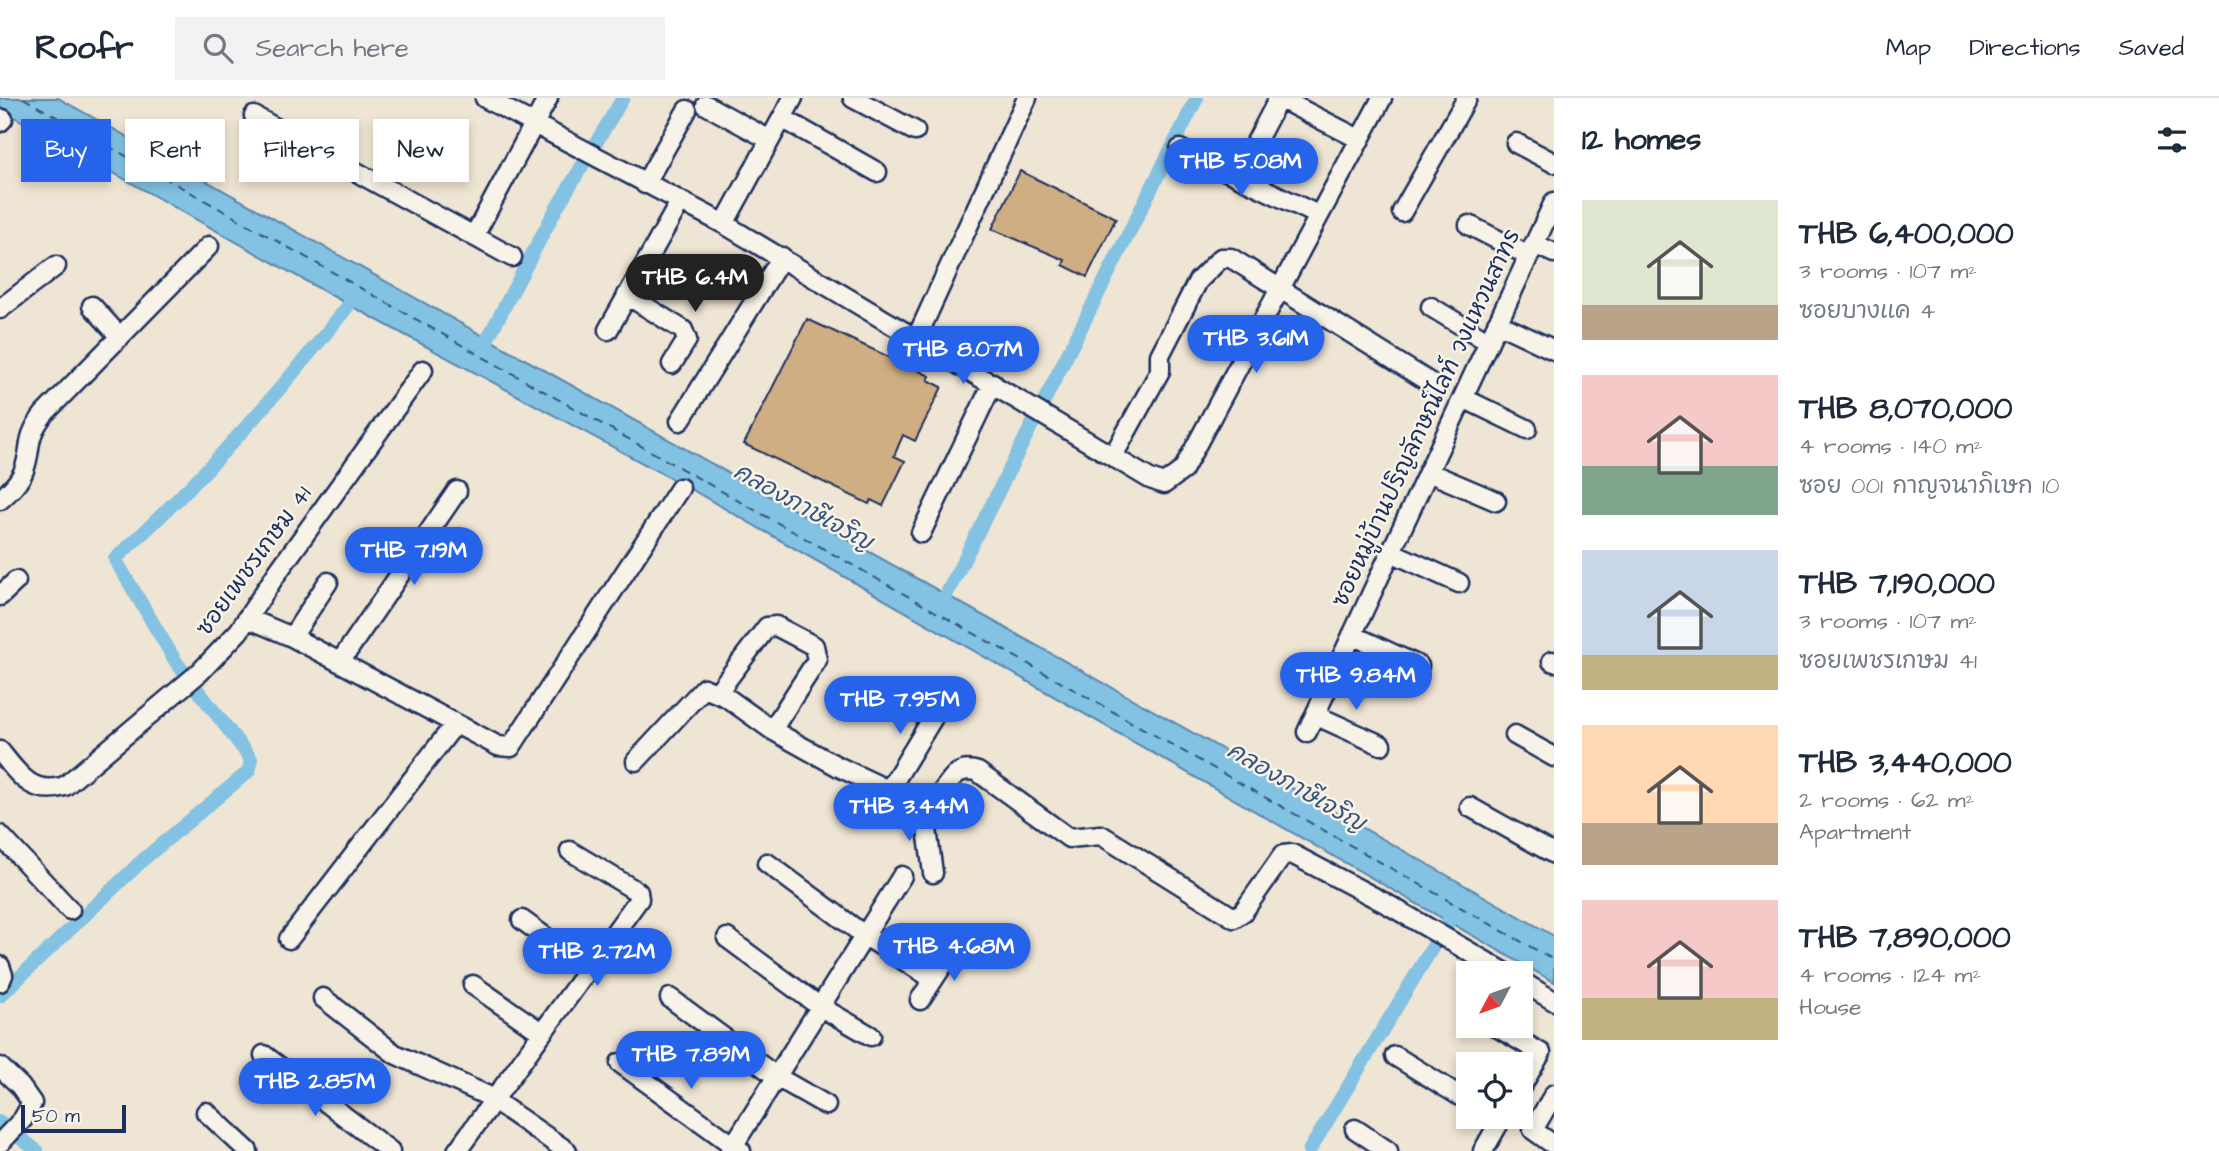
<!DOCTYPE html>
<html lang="en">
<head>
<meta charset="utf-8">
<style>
  body { margin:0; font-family:"Architects Daughter","Playpen Sans Thai",sans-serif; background:#f2f2f3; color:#1f2937; height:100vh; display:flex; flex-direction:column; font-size:26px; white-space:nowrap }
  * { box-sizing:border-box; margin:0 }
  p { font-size:23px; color:#747a83 }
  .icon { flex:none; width:38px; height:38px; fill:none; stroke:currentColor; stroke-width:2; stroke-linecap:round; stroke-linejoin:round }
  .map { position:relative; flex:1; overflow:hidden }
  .sheet { display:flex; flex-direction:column; background:#fff; width:665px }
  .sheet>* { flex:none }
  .guide { position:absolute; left:21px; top:21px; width:665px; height:63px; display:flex; gap:14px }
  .needle { width:46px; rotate:229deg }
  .buttons { position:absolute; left:1456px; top:863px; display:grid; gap:14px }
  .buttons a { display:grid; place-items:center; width:77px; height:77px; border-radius:0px; background:#fff; box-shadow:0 4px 10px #0003; font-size:35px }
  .scale { position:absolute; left:21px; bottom:18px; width:105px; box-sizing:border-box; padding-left:7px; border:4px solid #1b2f5e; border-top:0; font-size:19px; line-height:24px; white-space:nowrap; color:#1b2f5e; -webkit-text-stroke:5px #f7f3e8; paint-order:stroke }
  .price { position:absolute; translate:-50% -60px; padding:0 16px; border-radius:24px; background:#2563eb; color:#fff; font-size:23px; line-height:46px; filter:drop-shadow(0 2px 4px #0008) }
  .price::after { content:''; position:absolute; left:50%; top:42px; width:21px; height:16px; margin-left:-10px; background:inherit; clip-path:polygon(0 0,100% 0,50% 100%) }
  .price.active { background:#222; color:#fff }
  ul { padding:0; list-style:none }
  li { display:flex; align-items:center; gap:21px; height:175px; padding:0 28px }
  li span { display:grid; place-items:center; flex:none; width:196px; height:140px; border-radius:0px; color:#555 }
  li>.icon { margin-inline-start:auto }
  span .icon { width:84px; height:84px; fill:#fffc; stroke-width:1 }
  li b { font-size:30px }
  h2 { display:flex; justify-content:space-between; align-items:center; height:84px; padding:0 28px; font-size:30px }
  .chip { padding:0 24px; border-radius:0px; background:#fff; box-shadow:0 4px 10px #0003; font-size:24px; line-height:63px }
  .chip.active { background:#2563eb; color:#fff }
  header { display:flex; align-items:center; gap:42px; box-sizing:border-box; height:98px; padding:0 35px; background:#fff; border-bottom:2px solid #e0e1e3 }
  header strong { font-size:33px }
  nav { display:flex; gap:38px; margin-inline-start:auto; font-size:24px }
  .search { width:490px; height:63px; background:#f2f2f3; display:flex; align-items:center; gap:18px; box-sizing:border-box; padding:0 24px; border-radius:0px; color:#747a83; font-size:26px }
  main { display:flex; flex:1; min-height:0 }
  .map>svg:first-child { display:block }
  .water { fill:#83c2e3; stroke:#5987ae; stroke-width:2 }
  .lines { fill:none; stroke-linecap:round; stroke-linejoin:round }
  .canal { stroke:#83c2e3; stroke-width:14 }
  .ferry { stroke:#35547f; stroke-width:2; stroke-dasharray:9 7; stroke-linecap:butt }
  .building { fill:#d0ae83; stroke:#1b2f5e; stroke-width:2 }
  .minor-casing { stroke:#1b2f5e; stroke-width:23 }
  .minor { stroke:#f7f3e8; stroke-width:18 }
  .labels { text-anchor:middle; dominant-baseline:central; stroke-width:5; stroke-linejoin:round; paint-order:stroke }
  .street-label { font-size:23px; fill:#1b2f5e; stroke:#f7f3e8 }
  .water-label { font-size:24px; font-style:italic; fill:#35547f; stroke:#f7f3e8 }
</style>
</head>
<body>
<header>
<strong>Roofr</strong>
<div class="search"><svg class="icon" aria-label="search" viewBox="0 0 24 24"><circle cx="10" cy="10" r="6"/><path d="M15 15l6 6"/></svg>Search here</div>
<nav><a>Map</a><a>Directions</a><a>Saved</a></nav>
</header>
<main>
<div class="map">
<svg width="1554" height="1053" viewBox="0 0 1554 1053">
  <rect width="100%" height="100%" fill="#efe5d4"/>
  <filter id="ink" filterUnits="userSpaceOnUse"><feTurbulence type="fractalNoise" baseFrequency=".0143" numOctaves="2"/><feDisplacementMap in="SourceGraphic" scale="14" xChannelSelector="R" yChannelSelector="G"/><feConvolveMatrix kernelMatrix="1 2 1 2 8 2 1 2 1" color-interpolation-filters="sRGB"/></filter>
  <g filter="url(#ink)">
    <path class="water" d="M0 0H58L1422 763 1554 838V884L687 389 327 195 0 11Z"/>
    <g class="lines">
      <path class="canal" d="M480 255 556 111 623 0
        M939 511 1197 0
        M0 898 145 760 249 673 251 661 176 564 115 461C206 379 284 289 360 193
        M0 1024 37 1053
        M1309 1053 1457 809"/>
      <path class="ferry" d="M23 0 1554 862"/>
    </g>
    <path class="building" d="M1020 73 1116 120 1087 179 1063 167 1065 162 992 131Z
      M807 221 930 278 928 282 942 289 915 343 903 337 894 358 905 363 883 408 871 402 869 406 744 346Z"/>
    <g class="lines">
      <defs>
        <path id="minor" d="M485 0 724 126 1150 381 1164 386 1183 372 1382 0
          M853 0 915 33
          M1279 0 1359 41
          M706 7 770 42
          M254 18 512 159
          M782 20 877 74
          M0 24 3 21
          M1516 45 1554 65
          M1180 51 1318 117
          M1238 78 1279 0
          M645 86 687 12
          M1402 114 1467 0
          M724 126 793 0
          M1469 127 1529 158
          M474 138 548 0
          M1534 146 1554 155
          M627 197 683 232 687 242 672 266
          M92 208 120 239
          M1431 209 1489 244
          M0 211 56 168
          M1497 225 1554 252
          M608 232 680 104
          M917 239 1027 0
          M1463 300 1527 331
          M680 323 782 159
          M1113 358 1160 273V257L1198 183 1221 160H1231L1437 289
          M1428 374 1496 403
          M0 402C9 394 20 384 24 372 33 348 24 342 44 316L209 148
          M921 435 993 285
          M1391 454 1459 485
          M0 498 16 483
          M247 520 292 539 498 648 511 649 680 390
          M1352 537 1419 568
          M292 539 328 484
          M1552 563 1554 564
          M340 564 457 393
          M717 595 767 529 776 528 814 548 817 562 772 632
          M1315 617 1381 647
          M1307 634 1554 104
          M1515 637 1554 659
          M0 653C19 677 32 698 65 688L200 574 239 533 277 475 423 272
          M636 663 704 590 726 599 772 632 837 668 924 709C949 700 947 664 978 674L1069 740 1101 737 1234 820 1243 814 1283 757 1292 756 1387 806 1506 875
          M889 692 943 603
          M924 709 933 775
          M1470 709 1554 756
          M0 737 70 812
          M767 765 864 837 933 881
          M522 822 588 870
          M727 840 819 908 871 938
          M289 841 455 626
          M0 868 3 877 0 884
          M1521 883 1554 903
          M473 887 541 934
          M323 900 395 956 486 997 567 1053
          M670 900 777 979 826 1007
          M920 902 956 847
          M1495 928 1541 955 1521 989
          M264 957 390 1053
          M1395 958 1468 1003
          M620 965 741 1053
          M0 969 20 988 32 1005 23 1021 0 1045
          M1554 996 1533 1032 1554 1047
          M206 1014 248 1053
          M1355 1031 1388 1053
          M457 1053 639 801 638 794 570 753
          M730 1053 902 778
          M1483 1053 1503 1018"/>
      </defs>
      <use href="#minor" class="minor-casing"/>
      <use href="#minor" class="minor"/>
    </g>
  </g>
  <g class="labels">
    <g class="street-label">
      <text transform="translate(1426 320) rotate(-65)">ซอยหมู่บ้านปริญลักษณ์ไลท์ วงแหวนสาทร</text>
      <text transform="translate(254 463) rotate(-54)">ซอยเพชรเกษม 41</text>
    </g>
    <g class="water-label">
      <text transform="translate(803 409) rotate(29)">คลองภาษีเจริญ</text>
      <text transform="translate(1296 689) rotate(30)">คลองภาษีเจริญ</text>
    </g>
  </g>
</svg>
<div class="buttons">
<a><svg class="needle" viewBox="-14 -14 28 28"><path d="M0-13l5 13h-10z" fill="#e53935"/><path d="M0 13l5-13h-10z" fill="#747a83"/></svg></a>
<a><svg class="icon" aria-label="locate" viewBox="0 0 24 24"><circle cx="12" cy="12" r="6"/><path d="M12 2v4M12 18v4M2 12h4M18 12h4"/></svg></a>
</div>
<div class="scale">50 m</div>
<b class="price" style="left:1241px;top:100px">THB 5.08M</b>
<b class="price active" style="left:695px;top:216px">THB 6.4M</b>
<b class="price" style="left:1256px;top:277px">THB 3.61M</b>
<b class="price" style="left:963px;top:288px">THB 8.07M</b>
<b class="price" style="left:414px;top:489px">THB 7.19M</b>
<b class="price" style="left:1356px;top:614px">THB 9.84M</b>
<b class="price" style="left:900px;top:638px">THB 7.95M</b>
<b class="price" style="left:909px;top:745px">THB 3.44M</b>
<b class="price" style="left:954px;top:885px">THB 4.68M</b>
<b class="price" style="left:597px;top:890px">THB 2.72M</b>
<b class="price" style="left:691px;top:993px">THB 7.89M</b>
<b class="price" style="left:315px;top:1020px">THB 2.85M</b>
<div class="guide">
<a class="chip active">Buy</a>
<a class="chip">Rent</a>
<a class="chip">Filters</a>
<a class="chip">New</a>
</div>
</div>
<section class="sheet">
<h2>12 homes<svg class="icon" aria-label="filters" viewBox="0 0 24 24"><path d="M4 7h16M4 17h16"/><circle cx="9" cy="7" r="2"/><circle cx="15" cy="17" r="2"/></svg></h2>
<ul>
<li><span style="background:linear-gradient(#dfe7d0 75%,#b9a48a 0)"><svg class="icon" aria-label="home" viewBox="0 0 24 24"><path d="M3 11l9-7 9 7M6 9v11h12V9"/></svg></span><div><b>THB 6,400,000</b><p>3 rooms · 107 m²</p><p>ซอยบางแค 4</p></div></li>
<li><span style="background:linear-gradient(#f6c9c9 65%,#7fa58c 0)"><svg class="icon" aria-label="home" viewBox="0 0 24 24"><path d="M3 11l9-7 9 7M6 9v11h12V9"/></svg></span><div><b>THB 8,070,000</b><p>4 rooms · 140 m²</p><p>ซอย 001 กาญจนาภิเษก 10</p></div></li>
<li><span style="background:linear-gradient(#c9d6e8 75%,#c2b280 0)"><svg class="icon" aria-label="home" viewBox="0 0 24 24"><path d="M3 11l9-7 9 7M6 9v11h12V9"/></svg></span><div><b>THB 7,190,000</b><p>3 rooms · 107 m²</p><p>ซอยเพชรเกษม 41</p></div></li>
<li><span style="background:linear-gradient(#ffd9b3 70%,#b9a48a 0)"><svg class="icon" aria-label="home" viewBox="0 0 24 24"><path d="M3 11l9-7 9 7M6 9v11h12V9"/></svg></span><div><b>THB 3,440,000</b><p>2 rooms · 62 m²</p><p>Apartment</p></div></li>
<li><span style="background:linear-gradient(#f6c9c9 70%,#c2b280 0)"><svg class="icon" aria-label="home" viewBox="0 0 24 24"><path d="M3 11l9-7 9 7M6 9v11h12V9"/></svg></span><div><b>THB 7,890,000</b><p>4 rooms · 124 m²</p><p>House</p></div></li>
</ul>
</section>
</main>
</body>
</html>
